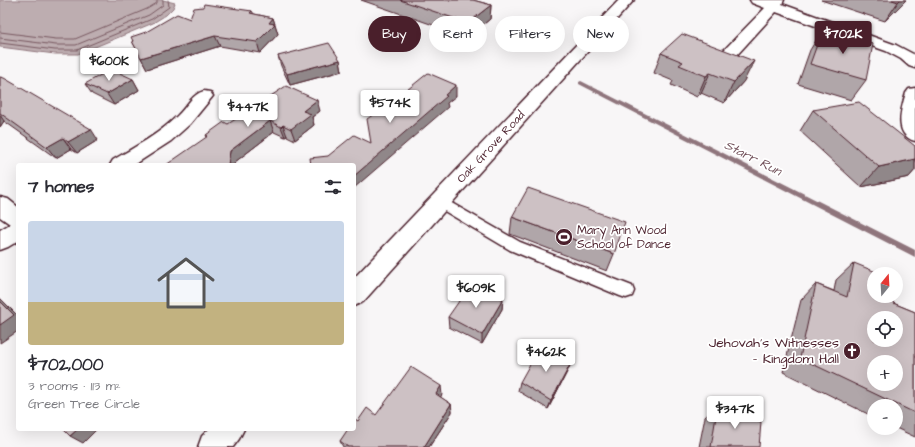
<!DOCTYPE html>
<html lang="en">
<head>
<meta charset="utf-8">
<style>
  body { margin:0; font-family:"Architects Daughter",sans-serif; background:#f2f2f3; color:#2b2b33; height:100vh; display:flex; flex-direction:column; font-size:15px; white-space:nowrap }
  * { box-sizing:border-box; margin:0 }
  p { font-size:13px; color:#7c7c81 }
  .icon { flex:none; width:22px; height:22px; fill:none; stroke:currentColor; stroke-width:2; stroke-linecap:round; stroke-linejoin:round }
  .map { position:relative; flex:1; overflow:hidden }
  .panel { position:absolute; left:16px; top:163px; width:340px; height:268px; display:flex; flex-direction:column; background:#fff; border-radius:4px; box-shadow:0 4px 16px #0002 }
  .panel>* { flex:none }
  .hud { position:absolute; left:368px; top:16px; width:380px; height:36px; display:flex; gap:8px }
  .needle { width:26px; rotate:18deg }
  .fabs { position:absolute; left:867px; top:267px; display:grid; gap:8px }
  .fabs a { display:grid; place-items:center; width:36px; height:36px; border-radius:50%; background:#fff; box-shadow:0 4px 16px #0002; font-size:20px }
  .price { position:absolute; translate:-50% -34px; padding:0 9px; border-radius:4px; background:#fff; color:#222; font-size:13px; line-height:26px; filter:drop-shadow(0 1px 2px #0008) }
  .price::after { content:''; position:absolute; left:50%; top:24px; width:12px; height:9px; margin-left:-6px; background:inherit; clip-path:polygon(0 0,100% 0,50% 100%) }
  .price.on { background:#4a1f2b; color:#fff }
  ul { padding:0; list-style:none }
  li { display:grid; align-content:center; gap:8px; height:212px; padding:0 12px }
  li span { display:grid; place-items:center; height:124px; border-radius:4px; color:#555 }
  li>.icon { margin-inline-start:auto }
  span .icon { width:72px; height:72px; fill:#fffc; stroke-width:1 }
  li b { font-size:17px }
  h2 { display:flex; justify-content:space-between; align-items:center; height:48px; padding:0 12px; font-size:17px }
  .pill { padding:0 14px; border-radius:18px; background:#fff; box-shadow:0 4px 16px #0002; font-size:14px; line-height:36px }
  .pill.on { background:#4a1f2b; color:#fff }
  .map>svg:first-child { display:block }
  .water { fill:#bdadb0; stroke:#8f747b }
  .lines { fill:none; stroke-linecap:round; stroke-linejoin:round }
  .shore { stroke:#785860; stroke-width:1 }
  .stream { fill:#8f747b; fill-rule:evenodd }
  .service-casing { stroke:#4a1f2b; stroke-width:3 }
  .minor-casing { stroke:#4a1f2b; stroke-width:3 }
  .tertiary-casing { stroke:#4a1f2b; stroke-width:3 }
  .service { fill:#fff; fill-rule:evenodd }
  .minor { fill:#fff; fill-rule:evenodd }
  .tertiary { fill:#fff; fill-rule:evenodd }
  .wall { fill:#b0a6a9; stroke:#4a1f2b }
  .shaded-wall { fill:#908789; stroke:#4a1f2b }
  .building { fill:#cdc1c4; stroke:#4a1f2b; fill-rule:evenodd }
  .labels { text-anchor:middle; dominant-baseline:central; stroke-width:3.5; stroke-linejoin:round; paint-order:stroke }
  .street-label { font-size:12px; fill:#4a1f2b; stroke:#fff }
  .poi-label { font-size:12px; fill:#4a1f2b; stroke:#fff; text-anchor:start }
  .water-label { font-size:13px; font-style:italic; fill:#72515a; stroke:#fff }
  .near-poi-label { font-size:14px; fill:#4a1f2b; stroke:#fff; text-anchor:end }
</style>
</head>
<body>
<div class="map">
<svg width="915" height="447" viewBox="0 0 915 447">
  <rect width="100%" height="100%" fill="#f8f6f7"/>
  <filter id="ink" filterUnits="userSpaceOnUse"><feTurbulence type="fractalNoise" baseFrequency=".025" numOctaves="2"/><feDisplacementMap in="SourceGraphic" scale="8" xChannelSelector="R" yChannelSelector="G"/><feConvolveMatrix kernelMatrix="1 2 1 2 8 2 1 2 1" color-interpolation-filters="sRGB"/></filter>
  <g filter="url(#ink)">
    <path class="water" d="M0 0H163L175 3 173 8 166 15 153 23 78 54H55L0 47Z"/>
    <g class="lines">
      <path class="shore" d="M0 32 56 39H75L147 9 157 3V0
        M0 38 56 45H76L149 15 163 5V0
        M0 43 55 50H77L152 19 169 7 168 0"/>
      <path class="stream" d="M581 81 915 250V257L579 84V82Z"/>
      <defs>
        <path id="service" d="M441 197 520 242 632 286 634 291 632 296 626 298 620 296 510 250 436 206 434 202 436 198Z"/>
        <path id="minor" d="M750 0H784L782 4 896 45 915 55V68L909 66 901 59 886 51 776 12 736 56 730 58 724 56 722 53 724 50 765 8 752 3Z
          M915 88V141C893 135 901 109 906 93L909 89Z
          M204 91 210 92 213 96 190 124 171 141 134 165H110L113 160C135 147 159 134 177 116 186 108 192 94 204 91Z
          M0 197 8 199 18 207V241L8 247 0 250V230L10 224 0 217Z"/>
        <path id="tertiary" d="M619 0H634L363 302 354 306V278Z
          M209 429H244L239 439 233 447H198L202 436Z"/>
      </defs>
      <use href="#service" class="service-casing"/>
      <use href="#minor" class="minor-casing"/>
      <use href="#tertiary" class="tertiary-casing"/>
      <use href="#service" class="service"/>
      <use href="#minor" class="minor"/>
      <use href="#tertiary" class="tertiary"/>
    </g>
    <path class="wall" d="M361 0H473L491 5 490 19 468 37Z
      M821 0H906L885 21Z
      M252 11 254 14 273 18 278 34 260 53 220 46 147 69 132 41 146 32 190 19Z
      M822 31 866 80 851 100 798 84 810 50Z
      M661 53 744 81 724 103 701 93 697 97 671 85 673 81 654 73Z
      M278 56 340 60 342 71 290 85 281 66Z
      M0 77 98 140 77 153 71 149 56 158 4 121 0 127Z
      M133 79 139 90 114 105 92 94 85 84Z
      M813 110 915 146V170L909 177 861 187 800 131Z
      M320 111 312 117 314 125 295 140 287 136 285 137 274 132 235 162 207 137 206 135 228 124Z
      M512 217 614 254 607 271 510 234Z
      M854 263 893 303 915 312V437L896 428V406H874V417L783 372 801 300 816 284 834 291 836 280Z
      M503 299 502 309 482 344 449 327 448 317Z
      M571 363 567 372 548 409 518 391 520 382Z
      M442 395 440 397 451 404 452 412 429 447H343L340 441 358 421Z
      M718 404 759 447H699L705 417Z"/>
    <path class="shaded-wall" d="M900 0H906L885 21 898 2Z
      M491 5 490 19 468 37V23Z
      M273 18 278 34 260 53 257 42 269 23Z
      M215 36 220 46 147 69 141 58Z
      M340 60 342 71 290 85 287 74Z
      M754 61 744 81 724 103 734 82Z
      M710 73 701 93 697 97 706 76Z
      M133 79 139 90 114 105 107 94Z
      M456 85V96L447 103 448 107 354 188V176Z
      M317 100 320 111 312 117 314 125 295 140 291 129 303 111Z
      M0 115 4 121 0 127Z
      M270 121 274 132 235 162 234 165H228L230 151Z
      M283 125 287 136 285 137 281 127Z
      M91 129 98 140 77 153 68 142Z
      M63 138 71 149 56 158 47 147Z
      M915 159V170L909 177 861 187 879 167Z
      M0 298 18 316V331L0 343Z
      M503 299 502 309 482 344V335Z
      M571 363 567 372 548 409 551 401Z
      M441 386 442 395 437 402 436 394Z
      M451 404 452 412 429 447H424Z
      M78 429H97L83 443 70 436Z"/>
    <path class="building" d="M400 0H473L491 5 468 23Z
      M892 0H900L898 2Z
      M204 4 252 11 250 13 273 18 269 23 275 24 257 42 215 36 141 58 132 41H133L131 37 146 32 177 14 190 19 194 8 203 7Z
      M822 31 873 44 866 80 810 64Z
      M682 34 754 61 734 82 710 73 706 76 679 65 683 62 661 53Z
      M329 43 340 60 287 74 278 56Z
      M111 69 133 79 107 94 85 84Z
      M428 73 456 85 445 95 447 96 354 176V165H311L310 158 328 156 354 135 371 143 367 119 377 112 381 111Z
      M0 77 4 78 91 129 68 142 63 138 47 147 0 113Z
      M286 86 317 100 303 111 311 114 291 129 283 125 281 127 270 121 230 151 228 165H166L208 136 206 135 224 122 228 124Z
      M859 102 915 146V159L879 167 813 110Z
      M528 188 625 222 614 254 512 217Z
      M854 263 881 274H874V296H893V303L915 312V413L800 358 816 284 847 297ZM874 318H896V340H874ZM874 362H896V384H874Z
      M471 284 503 299 482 335 448 317Z
      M0 301 14 315 0 325Z
      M540 346 571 363 551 401 520 382Z
      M411 367 441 386 436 394 451 404 424 447H348L340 441 348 429H354V421L355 419 358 421 367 408 376 415Z
      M718 404 761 422 759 447H711Z
      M63 429H78L70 436Z"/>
  </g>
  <defs>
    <symbol id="stadium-disc" viewBox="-11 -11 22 22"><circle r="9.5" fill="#4a1f2b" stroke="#fff"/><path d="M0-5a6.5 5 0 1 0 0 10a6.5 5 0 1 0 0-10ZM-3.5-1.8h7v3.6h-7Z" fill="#fff"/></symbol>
    <symbol id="church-disc" viewBox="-11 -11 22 22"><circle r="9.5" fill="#4a1f2b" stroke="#fff"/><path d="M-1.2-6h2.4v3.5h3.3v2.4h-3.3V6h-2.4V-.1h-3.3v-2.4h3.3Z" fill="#fff"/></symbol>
  </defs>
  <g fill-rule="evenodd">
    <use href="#stadium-disc" x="554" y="227" width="20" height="20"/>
    <use href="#church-disc" x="842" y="341" width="20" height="20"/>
  </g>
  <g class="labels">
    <g class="street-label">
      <text transform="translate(491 147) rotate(-47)">Oak Grove Road</text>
    </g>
    <g class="poi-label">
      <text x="577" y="230">Mary Ann Wood<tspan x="577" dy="14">School of Dance</tspan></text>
    </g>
    <g class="water-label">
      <text transform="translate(753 158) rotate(27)">Starr Run</text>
    </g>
    <g class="near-poi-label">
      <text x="839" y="343">Jehovah's Witnesses<tspan x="839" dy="16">- Kingdom Hall</tspan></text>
    </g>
  </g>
</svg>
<div class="fabs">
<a><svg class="needle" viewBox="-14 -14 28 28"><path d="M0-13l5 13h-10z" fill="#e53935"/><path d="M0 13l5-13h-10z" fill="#7c7c81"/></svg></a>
<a><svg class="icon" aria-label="locate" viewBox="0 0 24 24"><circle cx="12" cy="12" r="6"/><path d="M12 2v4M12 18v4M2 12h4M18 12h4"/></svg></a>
<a>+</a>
<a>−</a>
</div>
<b class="price on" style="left:843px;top:55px">$702K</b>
<b class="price" style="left:109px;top:82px">$600K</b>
<b class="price" style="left:390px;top:124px">$574K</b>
<b class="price" style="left:248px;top:128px">$447K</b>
<b class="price" style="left:476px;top:309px">$609K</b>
<b class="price" style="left:546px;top:373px">$462K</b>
<b class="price" style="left:735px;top:430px">$347K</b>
<div class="hud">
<a class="pill on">Buy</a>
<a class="pill">Rent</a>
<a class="pill">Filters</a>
<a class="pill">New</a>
</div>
<section class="panel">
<h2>7 homes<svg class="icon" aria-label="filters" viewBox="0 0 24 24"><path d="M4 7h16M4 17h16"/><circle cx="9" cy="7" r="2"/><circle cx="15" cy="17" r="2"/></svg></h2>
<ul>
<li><span style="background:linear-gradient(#c9d6e8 65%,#c2b280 0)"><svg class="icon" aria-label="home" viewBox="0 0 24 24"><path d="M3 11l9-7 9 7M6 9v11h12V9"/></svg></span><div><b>$702,000</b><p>3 rooms · 113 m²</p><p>Green Tree Circle</p></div></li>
</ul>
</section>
</div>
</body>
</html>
